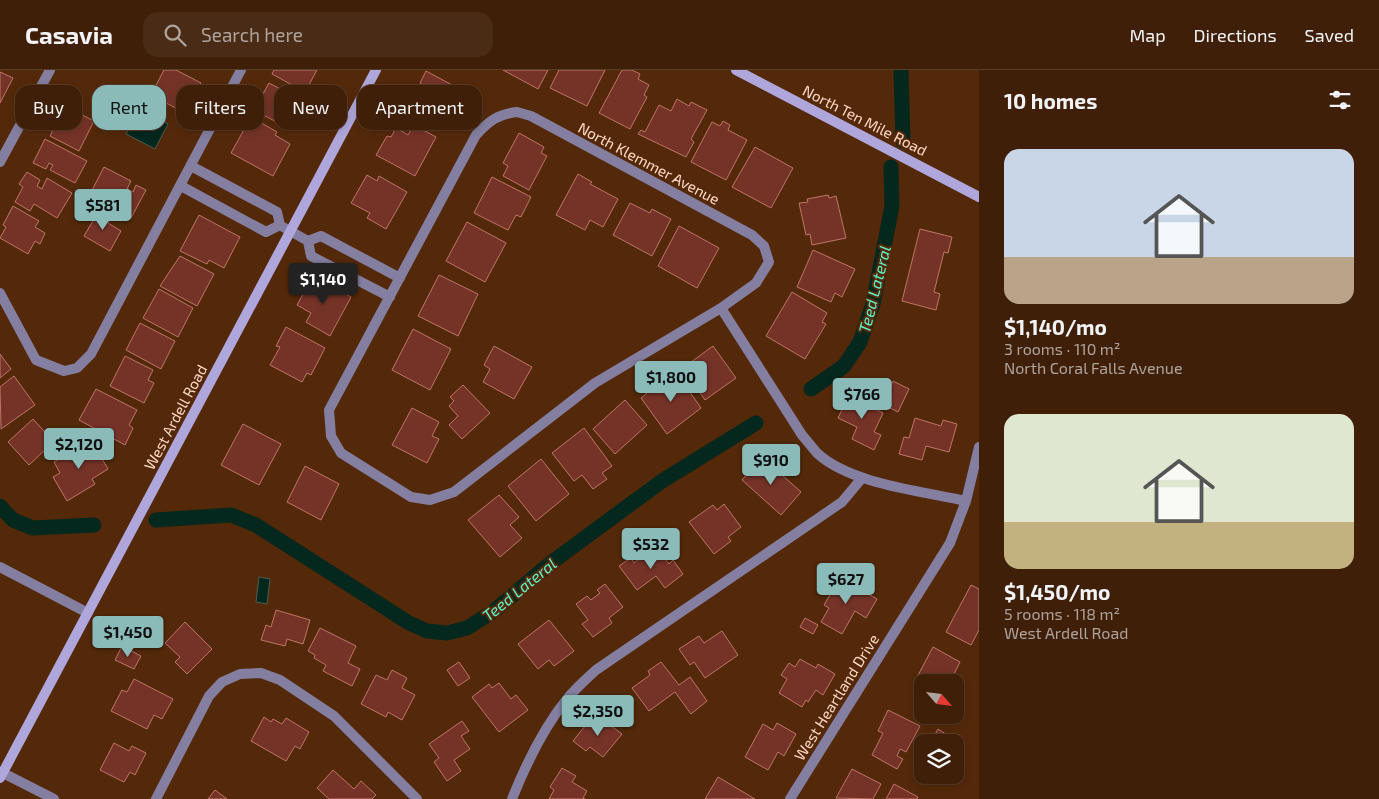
<!DOCTYPE html>
<html lang="en">
<head>
<meta charset="utf-8">
<style>
  body { margin:0; font-family:"Exo 2",sans-serif; background:#4a2c16; color:#f1f3f6; height:100vh; display:flex; flex-direction:column; font-size:19px; white-space:nowrap }
  * { box-sizing:border-box; margin:0 }
  p { font-size:16px; color:#ada29c }
  .icon { flex:none; width:28px; height:28px; fill:none; stroke:currentColor; stroke-width:2; stroke-linecap:round; stroke-linejoin:round }
  .map { position:relative; flex:1; overflow:hidden }
  .drawer { display:flex; flex-direction:column; background:#3f1f08; width:400px }
  .drawer>* { flex:none }
  .banner { position:absolute; left:15px; top:15px; width:475px; height:45px; display:flex; gap:10px }
  .needle { width:32px; rotate:118deg }
  .buttons { position:absolute; left:914px; top:604px; display:grid; gap:10px }
  .buttons a { display:grid; place-items:center; width:50px; height:50px; border-radius:10px; background:#3f1f08; box-shadow:0 2px 8px #0003,0 0 0 1px #583d29; font-size:25px }
  .price { position:absolute; translate:-50% -42px; padding:0 11px; border-radius:5px; background:#8bbbb9; color:#111; font-size:16px; line-height:32px; filter:drop-shadow(0 1px 2px #0008) }
  .price::after { content:''; position:absolute; left:50%; top:30px; width:15px; height:11px; margin-left:-8px; background:inherit; clip-path:polygon(0 0,100% 0,50% 100%) }
  .price.current { background:#222; color:#fff }
  ul { padding:0; list-style:none }
  li { display:grid; align-content:center; gap:10px; height:265px; padding:0 25px }
  li span { display:grid; place-items:center; height:155px; border-radius:15px; color:#555 }
  li>.icon { margin-inline-start:auto }
  span .icon { width:90px; height:90px; fill:#fffc; stroke-width:1 }
  li b { font-size:21px }
  h2 { display:flex; justify-content:space-between; align-items:center; height:60px; padding:0 25px; font-size:21px }
  .tag { padding:0 18px; border-radius:15px; background:#3f1f08; box-shadow:0 2px 8px #0003,0 0 0 1px #583d29; font-size:18px; line-height:45px }
  .tag.current { background:#8bbbb9; color:#111 }
  header { display:flex; align-items:center; gap:30px; box-sizing:border-box; height:70px; padding:0 25px; background:#3f1f08; border-bottom:1px solid #583d29 }
  header strong { font-size:24px }
  nav { display:flex; gap:28px; margin-inline-start:auto; font-size:18px }
  .search { width:350px; height:45px; background:#4a2c16; display:flex; align-items:center; gap:12px; box-sizing:border-box; padding:0 18px; border-radius:15px; color:#ada29c; font-size:19px }
  main { display:flex; flex:1; min-height:0 }
  .map>svg:first-child { display:block }
  .water { fill:#04281e; stroke:#4f5d50 }
  .lines { fill:none; stroke-linecap:round; stroke-linejoin:round }
  .canal { stroke:#04281e; stroke-width:15 }
  .building { fill:#753328; stroke:#be7566 }
  .street { stroke:#847fa0; stroke-width:10 }
  .secondary { stroke:#afa7dc; stroke-width:10 }
  .labels { text-anchor:middle; dominant-baseline:central; stroke-width:4; stroke-linejoin:round; paint-order:stroke }
  .street-label { font-size:15px; fill:#fddac6; stroke:#54290a }
  .water-label { font-size:16px; font-style:italic; fill:#5df4cb; stroke:#54290a }
</style>
</head>
<body>
<header>
<strong>Casavia</strong>
<div class="search"><svg class="icon" aria-label="search" viewBox="0 0 24 24"><circle cx="10" cy="10" r="6"/><path d="M15 15l6 6"/></svg>Search here</div>
<nav><a>Map</a><a>Directions</a><a>Saved</a></nav>
</header>
<main>
<div class="map">
<svg width="979" height="729" viewBox="0 0 979 729">
  <rect width="100%" height="100%" fill="#54290a"/>
  <path class="water" d="M140 39 168 54 155 79 126 64Z
    M259 507 270 509 267 534 256 532Z"/>
  <g class="lines">
    <path class="canal" d="M901 0 903 71
      M811 319 844 296 860 272 873 234 892 136 891 97
      M0 436 13 450 33 458 94 455
      M156 450 231 445 256 455 409 553 427 561 447 563 467 558 494 541 552 492 662 411 756 353"/>
  </g>
  <path class="building" d="M164 0H176L201 13 185 43 151 25Z
    M274 0H317L305 22 272 4Z
    M503 0H548L538 19Z
    M559 0H605L587 36 550 18Z
    M622 0H632L640 4 638 9 649 15 644 25 647 27 630 59 599 43Z
    M426 1 452 15 445 26 451 29 435 58 409 43 425 16 420 13Z
    M0 2 13 8 0 33Z
    M269 13 299 29 284 56 254 40Z
    M677 29 689 36 691 32 707 40 691 69 694 72 686 87 638 64 641 60 645 62 659 35 671 41Z
    M65 36 94 51 79 81 50 66Z
    M251 47 277 62 275 65 290 74 273 106 231 83Z
    M723 51 730 55 728 60 747 70 726 110 691 92 712 52 720 56Z
    M414 55 436 67 415 106 376 85 387 66 391 67 396 58 408 65Z
    M519 63 544 77 541 83 547 86 529 120 503 106 508 96 503 93Z
    M45 69 87 91 75 113 50 100 53 95 49 93 46 99 33 93Z
    M755 77 793 98 771 138 732 117Z
    M104 97 131 111 127 119 133 122 136 115 146 120 131 148 89 126Z
    M27 102 40 110 37 116 42 119 47 108 72 123 57 148 34 134 30 141 15 132 23 117 19 114Z
    M578 104 592 112 590 114 618 129 603 157 590 150 585 160 556 145Z
    M367 105 377 111 379 106 407 122 386 159 367 148 370 143 351 133Z
    M492 107 531 127 521 147 516 145 508 160 474 143Z
    M828 125 829 128 836 126 846 168 812 175 810 164 806 165 799 133 808 132 807 129Z
    M630 133 650 143 652 139 671 149 652 186 613 165Z
    M13 136 39 151 35 157 45 163 40 174 35 171 28 184 0 168 6 157 3 155Z
    M100 139 112 146 108 153 121 161 110 181 84 166Z
    M199 145 240 167 224 198 209 190 207 194 180 181Z
    M467 152 506 173 485 212 446 191Z
    M679 156 719 178 697 218 658 196Z
    M920 159 952 167 948 183 944 182 934 222 940 224 936 240 902 231Z
    M813 180 855 199 842 227 835 223 831 232 797 217Z
    M180 186 214 204 197 236 160 216Z
    M439 205 478 224 458 266 418 246Z
    M313 206 351 227 330 266 306 252 311 243 297 235Z
    M159 219 193 238 178 267 143 248Z
    M792 222 827 243 822 252 826 254 805 289 766 266Z
    M140 253 175 271 161 299 126 280Z
    M286 257 325 278 311 305 307 303 302 312 270 295 280 277 276 276Z
    M413 259 451 279 430 320 392 300Z
    M494 276 532 297 514 329 483 312 490 299 484 295Z
    M713 276 736 308 705 330 683 298Z
    M0 284 11 299 0 308Z
    M125 286 153 300 148 310 154 313 144 333 110 316Z
    M675 301 701 338 667 364 641 328 660 312 665 318 669 315 664 308Z
    M14 306 35 335 1 359 0 317Z
    M893 311 909 319 898 342 882 334Z
    M463 315 490 343 462 369 449 355 458 346 449 336 454 331 450 327Z
    M96 319 137 340 129 355 133 358 125 375 79 350Z
    M858 324 873 331 871 337 883 343 874 362 881 365 874 380 852 369 857 357 838 348 848 327 855 330Z
    M625 330 647 355 615 384 593 359Z
    M412 338 439 352 432 366 439 369 427 393 392 375Z
    M915 348 941 356 943 350 957 354 949 382 926 376 922 390 899 384 904 367 909 368Z
    M33 349 52 370 46 375 48 377 29 395 8 372Z
    M243 354 281 374 259 415 221 395Z
    M584 358 612 396 602 403 607 409 593 419 582 405 574 411 552 383Z
    M91 370 108 399 92 409 95 414 67 431 53 407 60 403 54 392Z
    M762 387 801 422 781 445 742 410Z
    M541 389 569 424 536 451 508 416Z
    M305 396 339 414 321 450 287 432Z
    M499 425 519 447 510 455 522 468 500 487 468 450Z
    M724 434 741 457 728 467 731 471 714 484 689 452 713 435 717 440Z
    M656 477 669 494 673 490 683 504 665 518 656 506 637 520 619 496 631 488 634 493Z
    M840 507 877 529 866 548 855 541 842 564 821 552 829 538 824 535Z
    M605 514 623 537 609 548 612 553 593 567 582 554 588 550 576 534 587 526 591 530 600 523 597 520Z
    M971 515 979 519V560L971 575 946 562Z
    M276 540 310 550 303 574 287 569 285 576 261 570 266 555 271 557Z
    M805 548 818 555 813 564 800 557Z
    M549 550 574 581 554 596 549 590 538 599 518 574Z
    M185 552 212 579 187 604 175 592 180 587 165 573Z
    M320 558 356 576 348 593 360 599 352 616 323 601 326 595 314 588 315 585 308 581Z
    M722 561 738 585 705 608 694 592 690 595 679 579 699 566 704 573Z
    M122 576 141 586 134 599 115 590Z
    M933 577 960 592 951 610 955 612H922V629L913 624 920 611 916 609Z
    M800 589 816 598 818 594 835 604 823 625 816 620 808 632 806 630 802 637 779 623 787 609 781 605 789 593 795 597Z
    M459 592 470 608 458 616 447 600Z
    M661 592 679 615 690 607 707 631 691 644 675 622 649 641 632 618 650 605 648 601Z
    M392 600 407 608 402 618 415 625 402 650 388 642 386 647 361 634 376 605 387 610Z
    M134 609 173 629 162 649 154 645 147 659 111 641 122 620 127 622Z
    M499 613 511 629 516 625 528 640 499 662 472 627 489 614 492 618Z
    M888 640 920 656 906 682 900 679 897 686 903 689 897 699 872 685 883 663 878 661Z
    M264 647 271 652 273 649 282 654 286 648 309 662 300 679 295 676 286 691 251 671Z
    M599 647 622 664 603 687 590 677 586 681 573 671 589 651 593 655Z
    M462 651 469 661 461 666 470 679 454 690 461 701 447 711 434 692 439 688 429 674Z
    M777 653 796 664 784 686 778 682 768 700 745 687 763 654 773 660Z
    M938 659 952 668 950 672H936L932 670Z
    M114 673 129 681 132 676 146 683 135 705 130 702 124 712 100 700Z
    M562 698 576 706 572 712 587 721 583 728 585 729H549L554 720 550 717Z
    M852 699 881 714 873 729 836 728Z
    M333 700 354 719 361 711 376 725 372 729H329L317 718Z
    M718 707 755 729H705Z
    M894 714 918 727 917 729H886Z
    M215 720 227 729H208Z"/>
  <g class="lines">
    <path class="street" d="M517 42 531 46 752 165 764 176 769 192 756 213 721 238 595 313 454 422 430 430 411 427 341 383 331 366 329 340 476 65C489 51 498 44 517 42Z
      M0 92 50 0
      M181 116 266 162 280 155 277 142 191 96
      M283 157 308 171
      M0 223 36 290 64 301 77 298 91 284 241 0
      M390 227 311 186 308 171 321 166 400 208
      M721 238 802 365C807 371 812 377 817 383 850 414 922 421 966 431
      M0 497 88 543
      M3 703 54 729
      M156 729 209 626 222 612 240 604 261 603 280 610 334 646 417 729
      M512 729C526 694 542 660 566 630 575 619 586 609 596 600L842 432 862 408
      M790 729 950 473 966 431 979 377"/>
    <path class="secondary" d="M736 0 979 127
      M0 708 376 0"/>
  </g>
  <g class="labels">
    <g class="street-label">
      <text transform="translate(865 50) rotate(27)">North Ten Mile Road</text>
      <text transform="translate(649 93) rotate(28)">North Klemmer Avenue</text>
      <text transform="translate(175 347) rotate(-62)">West Ardell Road</text>
      <text transform="translate(836 627) rotate(-58)">West Heartland Drive</text>
    </g>
    <g class="water-label">
      <text transform="translate(874 219) rotate(-76)">Teed Lateral</text>
      <text transform="translate(519 519) rotate(-39)">Teed Lateral</text>
    </g>
  </g>
</svg>
<div class="buttons">
<a><svg class="needle" viewBox="-14 -14 28 28"><path d="M0-13l5 13h-10z" fill="#e53935"/><path d="M0 13l5-13h-10z" fill="#ada29c"/></svg></a>
<a><svg class="icon" aria-label="layers" viewBox="0 0 24 24"><path d="M12 4l9 5-9 5-9-5zM3 14l9 5 9-5"/></svg></a>
</div>
<b class="price" style="left:103px;top:161px">$581</b>
<b class="price current" style="left:323px;top:235px">$1,140</b>
<b class="price" style="left:671px;top:333px">$1,800</b>
<b class="price" style="left:862px;top:350px">$766</b>
<b class="price" style="left:79px;top:400px">$2,120</b>
<b class="price" style="left:771px;top:416px">$910</b>
<b class="price" style="left:651px;top:500px">$532</b>
<b class="price" style="left:846px;top:535px">$627</b>
<b class="price" style="left:128px;top:588px">$1,450</b>
<b class="price" style="left:598px;top:667px">$2,350</b>
<div class="banner">
<a class="tag">Buy</a>
<a class="tag current">Rent</a>
<a class="tag">Filters</a>
<a class="tag">New</a>
<a class="tag">Apartment</a>
</div>
</div>
<section class="drawer">
<h2>10 homes<svg class="icon" aria-label="filters" viewBox="0 0 24 24"><path d="M4 7h16M4 17h16"/><circle cx="9" cy="7" r="2"/><circle cx="15" cy="17" r="2"/></svg></h2>
<ul>
<li><span style="background:linear-gradient(#c9d6e8 70%,#b9a48a 0)"><svg class="icon" aria-label="home" viewBox="0 0 24 24"><path d="M3 11l9-7 9 7M6 9v11h12V9"/></svg></span><div><b>$1,140/mo</b><p>3 rooms · 110 m²</p><p>North Coral Falls Avenue</p></div></li>
<li><span style="background:linear-gradient(#dfe7d0 70%,#c2b280 0)"><svg class="icon" aria-label="home" viewBox="0 0 24 24"><path d="M3 11l9-7 9 7M6 9v11h12V9"/></svg></span><div><b>$1,450/mo</b><p>5 rooms · 118 m²</p><p>West Ardell Road</p></div></li>
</ul>
</section>
</main>
</body>
</html>
